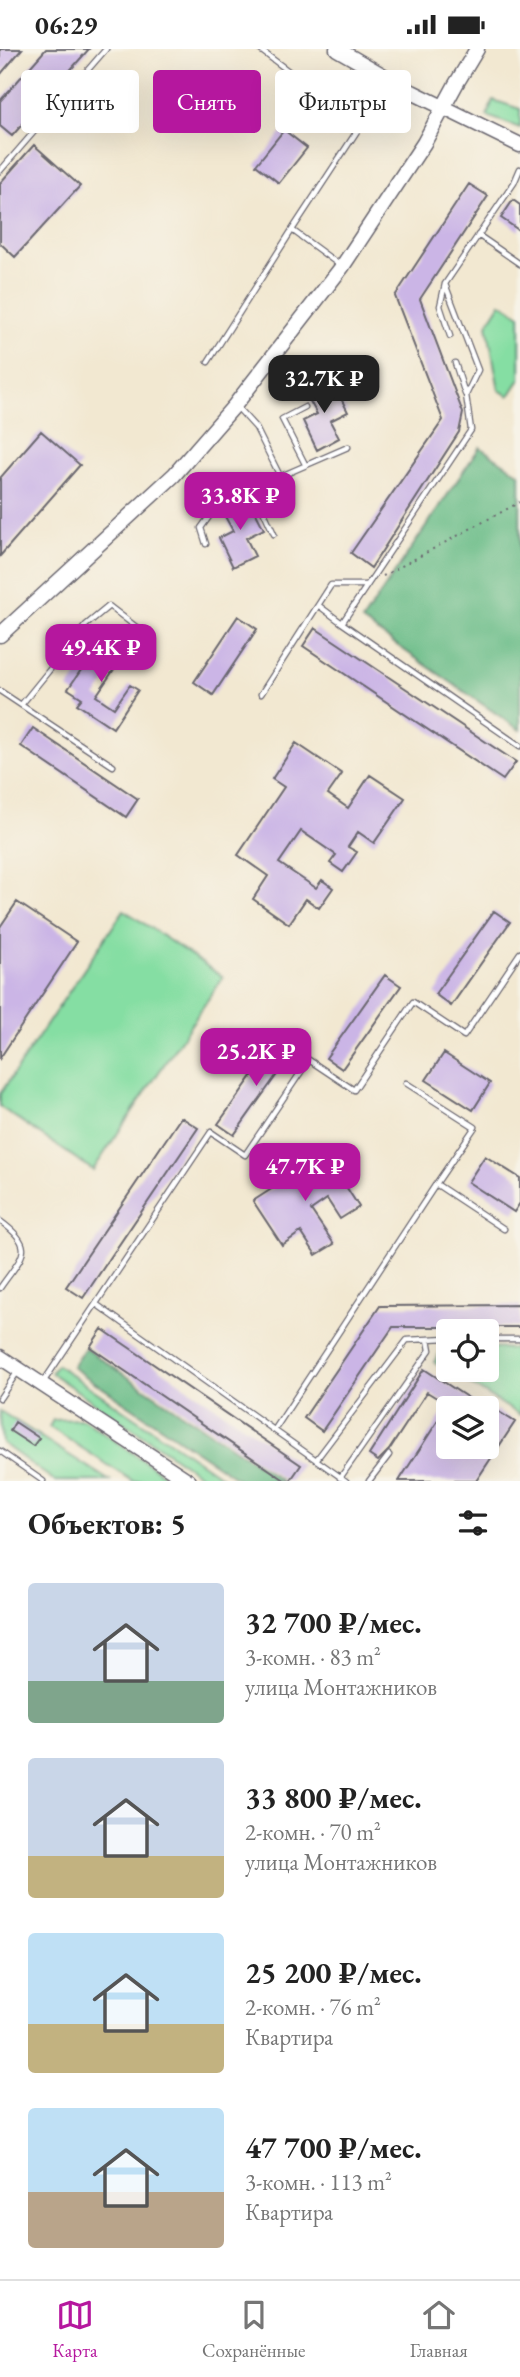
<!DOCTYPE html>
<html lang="ru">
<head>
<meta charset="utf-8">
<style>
  body { margin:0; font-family:"EB Garamond",serif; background:#f2f2f2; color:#222; height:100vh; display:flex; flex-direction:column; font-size:26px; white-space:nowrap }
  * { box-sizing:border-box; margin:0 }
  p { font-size:23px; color:#767676 }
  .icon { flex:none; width:38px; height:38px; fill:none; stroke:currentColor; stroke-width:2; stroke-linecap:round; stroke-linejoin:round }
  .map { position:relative; height:1432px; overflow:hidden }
  .panel { display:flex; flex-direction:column; background:#fff; flex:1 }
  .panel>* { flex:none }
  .hud { position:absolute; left:21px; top:21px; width:480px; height:63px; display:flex; gap:14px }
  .buttons { position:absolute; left:436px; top:1270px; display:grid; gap:14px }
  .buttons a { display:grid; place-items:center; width:63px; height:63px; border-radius:7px; background:#fff; box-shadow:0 7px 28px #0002; font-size:35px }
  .price { position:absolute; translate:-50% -60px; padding:0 16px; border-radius:14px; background:#b5179e; color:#fff; font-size:23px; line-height:46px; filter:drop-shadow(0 2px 4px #0008) }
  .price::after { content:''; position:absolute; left:50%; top:42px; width:21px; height:16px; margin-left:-10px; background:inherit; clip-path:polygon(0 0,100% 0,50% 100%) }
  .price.active { background:#222; color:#fff }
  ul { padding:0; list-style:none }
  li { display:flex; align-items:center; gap:21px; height:175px; padding:0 28px }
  li span { display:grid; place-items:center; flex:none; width:196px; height:140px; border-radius:7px; color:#555 }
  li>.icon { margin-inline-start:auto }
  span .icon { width:84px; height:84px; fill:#fffc; stroke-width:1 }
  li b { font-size:30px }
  h2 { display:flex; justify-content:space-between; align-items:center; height:84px; padding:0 28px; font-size:30px }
  .tag { padding:0 24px; border-radius:7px; background:#fff; box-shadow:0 7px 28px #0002; font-size:24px; line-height:63px }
  .tag.active { background:#b5179e; color:#fff }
  .status { display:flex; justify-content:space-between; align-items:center; height:49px; padding:0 35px; background:#fff; direction:ltr }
  .status svg { height:19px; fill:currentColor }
  .tab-bar { display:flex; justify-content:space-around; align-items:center; height:98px; border-top:2px solid #e0e0e0; background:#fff; font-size:19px; color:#767676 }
  .tab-bar a { display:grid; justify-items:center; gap:4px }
  .tab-bar .active { color:#b5179e }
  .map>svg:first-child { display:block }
  .green { fill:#85dea3; stroke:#54806f; stroke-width:2 }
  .forest { fill:#6cbd89; stroke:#477062; stroke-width:2 }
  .building { fill:#cbb5e6 }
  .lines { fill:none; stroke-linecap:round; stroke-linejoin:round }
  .lane-casing { stroke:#6b6770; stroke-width:7 }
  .secondary-casing { stroke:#6b6770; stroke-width:17 }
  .path { stroke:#6b6770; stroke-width:2; stroke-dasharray:2 5; stroke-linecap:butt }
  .lane { stroke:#fff; stroke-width:4.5 }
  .secondary { stroke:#fff; stroke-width:14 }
</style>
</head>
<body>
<div class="status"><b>06:29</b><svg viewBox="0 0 49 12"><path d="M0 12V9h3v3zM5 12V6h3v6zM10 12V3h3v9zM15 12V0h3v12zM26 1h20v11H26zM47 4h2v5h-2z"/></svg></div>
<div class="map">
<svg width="520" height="1432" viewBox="0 0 520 1432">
  <rect width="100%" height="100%" fill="#f7f3e8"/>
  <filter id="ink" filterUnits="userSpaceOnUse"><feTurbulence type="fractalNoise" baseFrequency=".0143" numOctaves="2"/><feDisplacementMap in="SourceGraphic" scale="14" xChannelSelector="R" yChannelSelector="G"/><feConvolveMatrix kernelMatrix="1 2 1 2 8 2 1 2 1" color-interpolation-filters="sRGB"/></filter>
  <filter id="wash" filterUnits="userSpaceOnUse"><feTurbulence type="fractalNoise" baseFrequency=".00686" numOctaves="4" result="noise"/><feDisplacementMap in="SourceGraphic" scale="28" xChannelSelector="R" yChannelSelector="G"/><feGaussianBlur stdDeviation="1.57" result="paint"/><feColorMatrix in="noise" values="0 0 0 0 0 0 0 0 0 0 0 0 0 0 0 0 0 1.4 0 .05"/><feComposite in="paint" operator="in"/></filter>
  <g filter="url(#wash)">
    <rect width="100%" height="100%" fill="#f2e8d1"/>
    <path class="green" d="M493 51 520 60V79L487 67Z
      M501 254 520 266V330L509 347 499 341 487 276Z
      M124 861 223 928 93 1121 0 1058V1045Z
      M444 1298H448V1321H486L487 1299 520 1300V1366L434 1313Z
      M57 1316 228 1432H209L51 1324Z
      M0 1362 110 1432H55L2 1394Z
      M83 1370 173 1432H133L49 1378 53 1371Z"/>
    <path class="forest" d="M480 398 520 425V681L362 572Z
      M85 1299 282 1432H241L72 1318Z"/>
    <g id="blocks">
      <path class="building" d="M0 0H22L0 26Z
        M46 0H89L12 87 0 77V52Z
        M284 81 307 99 279 134 256 116Z
        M34 96 80 137 15 208 0 194V134Z
        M469 135 488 147 420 250 463 364 459 383 371 519 351 504 443 371 395 247Z
        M513 151 520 156V182L501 169Z
        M332 332 348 363 330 372 339 389 317 401 303 372 317 365 306 345Z
        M41 382 80 416 0 507V429Z
        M248 449 264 480 246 489 255 507 233 518 219 489 233 482 222 462Z
        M238 567 257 580 213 646 194 633Z
        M315 579 516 713 503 731 303 597Z
        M103 589 125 604 96 647 114 659 130 636 138 641 113 679 77 655 82 649 68 640Z
        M33 679 138 750 126 768 21 697Z
        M296 694 342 725 328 745 348 759 370 726 405 749 374 794 358 783 348 798 357 803 343 823 330 814 336 806 301 782 279 814 316 839 322 831 333 839 319 859 306 850 289 875 253 850 268 827 238 806 284 738 272 730Z
        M17 853 77 893 0 1009V878Z
        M494 862 510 873 451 957 435 945Z
        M385 926 401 937 342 1020 326 1009Z
        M277 992 293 1003 234 1086 218 1075Z
        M444 1004 490 1034 473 1061 426 1031Z
        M181 1068 198 1079 83 1249 66 1238Z
        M301 1105 314 1125 331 1114 359 1158 340 1170 327 1150 311 1161 334 1195 316 1206 301 1183 282 1196 253 1152 287 1130 280 1118Z
        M485 1107 520 1129V1154L514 1163 468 1133Z
        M520 1256V1278H393L322 1382 304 1369 380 1257Z
        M102 1280 301 1416 290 1432H286L90 1298Z
        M424 1320 485 1360H448V1398H486V1361L493 1365 496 1361 515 1373 476 1432H399L448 1356 427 1343 389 1401 378 1412 369 1406Z
        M15 1373 39 1389 33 1397 10 1382Z"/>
    </g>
  </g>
  <g filter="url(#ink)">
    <use href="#blocks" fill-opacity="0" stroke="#6b6770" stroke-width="2"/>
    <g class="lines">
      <defs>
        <path id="lane" d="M259 0 361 76 292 181 341 217
          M0 122 106 0
          M478 186 520 215
          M445 235 478 321 466 346 471 381 342 574 520 697
          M450 287 440 257 445 235 514 134 520 120
          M208 313 292 181
          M455 314 465 345
          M236 357 256 379 280 427
          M305 415 282 370 305 358
          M253 439 274 485
          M206 495 201 479 219 454 348 398
          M318 556 342 574
          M0 642 113 717
          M261 645 331 536H366
          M21 656 86 576 109 557 144 584
          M406 1034 475 1078 436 1135
          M0 1172C38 1199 22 1207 0 1239
          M96 1255 346 1432
          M486 1290H520
          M42 1335 211 1083 245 1106 309 1011 354 1041 413 953 464 987 520 904
          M0 1349 18 1322
          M275 1380 436 1135 504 1180
          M0 1402 43 1432
          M316 1411 407 1291 448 1289
          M340 1429 430 1301 428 1290
          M369 1432 389 1406"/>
        <path id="secondary" d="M337 0 412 43 520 96
          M0 586 174 426 235 356 342 218 424 94 456 35 477 0
          M0 1308 189 1432"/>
      </defs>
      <use href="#lane" class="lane-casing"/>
      <use href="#secondary" class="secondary-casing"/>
      <path class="path" d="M383 527 520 453"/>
      <use href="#lane" class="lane"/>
      <use href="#secondary" class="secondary"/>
    </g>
  </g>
</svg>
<div class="buttons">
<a><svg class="icon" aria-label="locate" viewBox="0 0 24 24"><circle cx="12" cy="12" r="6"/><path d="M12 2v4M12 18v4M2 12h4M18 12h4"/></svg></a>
<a><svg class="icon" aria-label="layers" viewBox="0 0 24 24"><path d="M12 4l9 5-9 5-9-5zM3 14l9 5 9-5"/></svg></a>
</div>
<b class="price active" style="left:324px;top:366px">32.7K ₽</b>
<b class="price" style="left:240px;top:483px">33.8K ₽</b>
<b class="price" style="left:101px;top:635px">49.4K ₽</b>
<b class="price" style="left:256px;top:1039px">25.2K ₽</b>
<b class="price" style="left:305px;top:1154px">47.7K ₽</b>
<div class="hud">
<a class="tag">Купить</a>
<a class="tag active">Снять</a>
<a class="tag">Фильтры</a>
</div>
</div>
<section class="panel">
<h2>Объектов: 5<svg class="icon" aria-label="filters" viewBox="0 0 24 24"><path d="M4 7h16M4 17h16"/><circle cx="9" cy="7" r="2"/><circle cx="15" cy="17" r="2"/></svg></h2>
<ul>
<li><span style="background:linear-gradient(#c9d6e8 70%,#7fa58c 0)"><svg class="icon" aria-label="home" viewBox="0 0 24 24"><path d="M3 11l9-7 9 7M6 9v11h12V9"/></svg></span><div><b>32 700 ₽/мес.</b><p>3-комн. · 83 m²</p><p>улица Монтажников</p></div></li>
<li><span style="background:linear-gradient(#c9d6e8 70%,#c2b280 0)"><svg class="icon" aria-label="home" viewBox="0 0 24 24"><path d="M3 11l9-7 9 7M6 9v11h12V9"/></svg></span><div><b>33 800 ₽/мес.</b><p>2-комн. · 70 m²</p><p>улица Монтажников</p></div></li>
<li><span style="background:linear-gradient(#bfe0f5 65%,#c2b280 0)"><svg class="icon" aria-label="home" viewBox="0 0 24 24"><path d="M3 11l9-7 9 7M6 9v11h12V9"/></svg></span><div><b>25 200 ₽/мес.</b><p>2-комн. · 76 m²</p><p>Квартира</p></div></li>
<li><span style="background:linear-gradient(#bfe0f5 60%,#b9a48a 0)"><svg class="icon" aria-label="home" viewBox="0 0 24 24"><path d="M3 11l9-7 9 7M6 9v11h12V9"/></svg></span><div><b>47 700 ₽/мес.</b><p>3-комн. · 113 m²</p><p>Квартира</p></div></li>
</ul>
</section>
<nav class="tab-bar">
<a class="active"><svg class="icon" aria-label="map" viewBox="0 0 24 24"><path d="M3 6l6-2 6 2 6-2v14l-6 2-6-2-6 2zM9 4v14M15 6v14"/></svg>Карта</a>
<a><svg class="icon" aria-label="saved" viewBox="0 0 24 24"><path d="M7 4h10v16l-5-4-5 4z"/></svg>Сохранённые</a>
<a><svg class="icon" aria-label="home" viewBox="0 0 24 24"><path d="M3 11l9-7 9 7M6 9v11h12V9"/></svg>Главная</a>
</nav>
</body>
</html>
